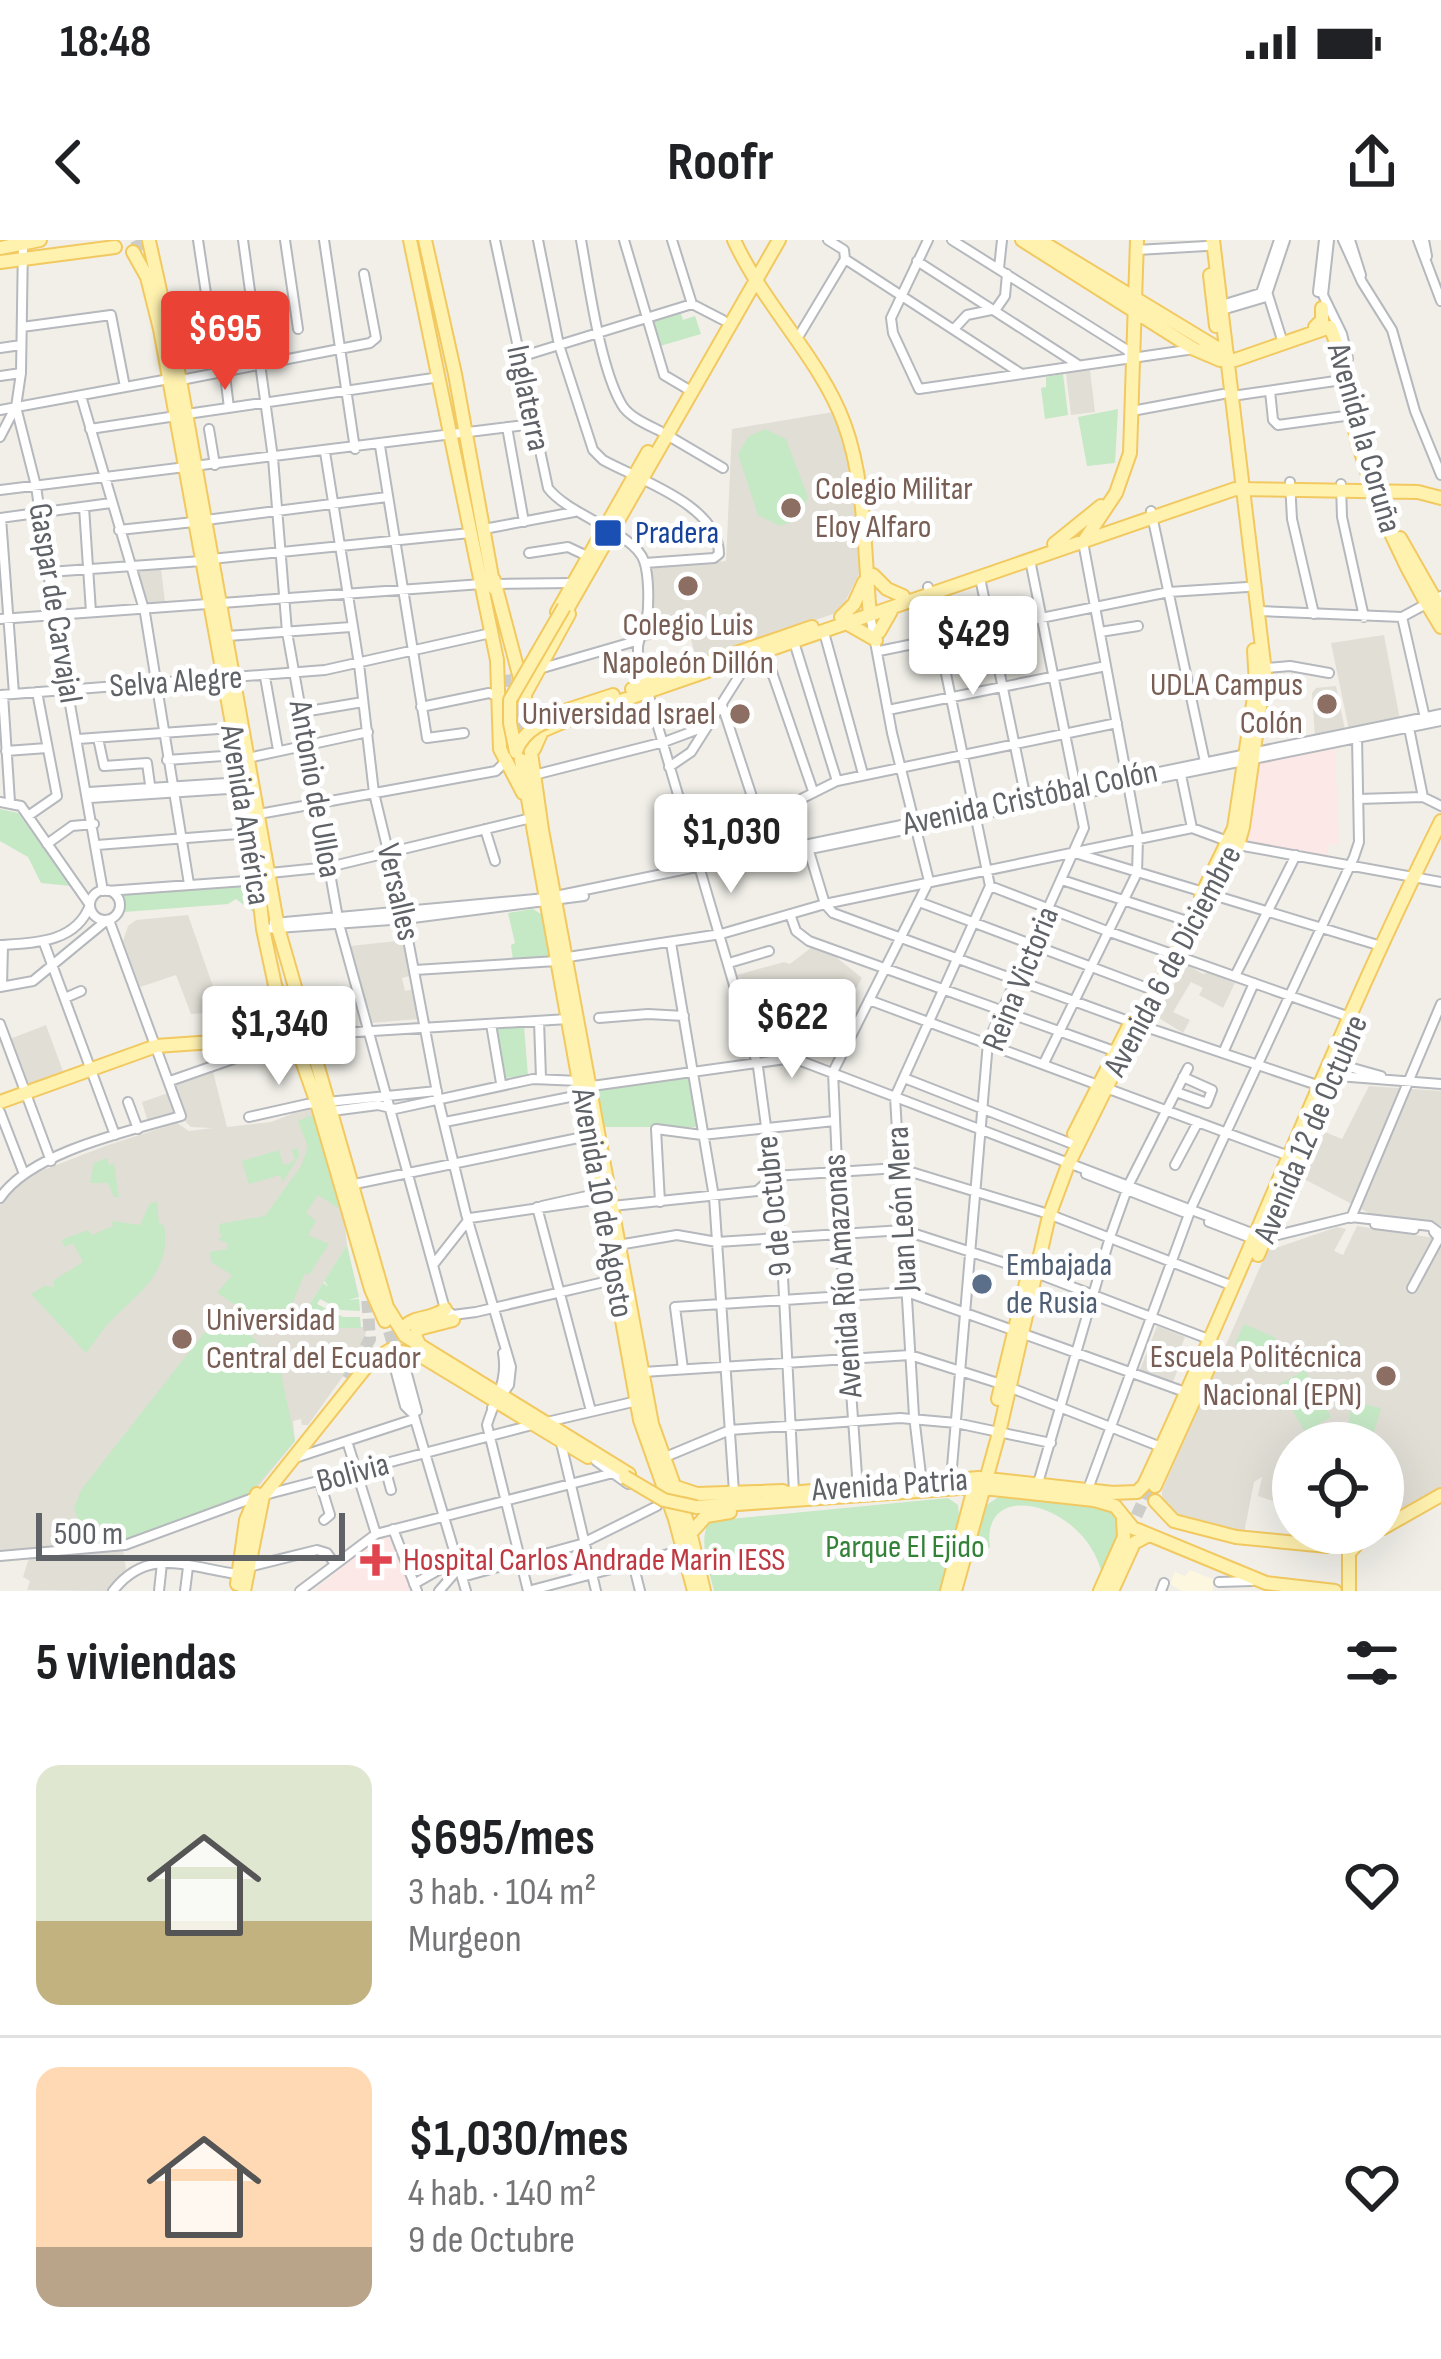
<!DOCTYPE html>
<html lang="es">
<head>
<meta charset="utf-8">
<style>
  body { margin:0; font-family:"Sofia Sans Condensed",sans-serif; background:#f6f6f6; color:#202124; height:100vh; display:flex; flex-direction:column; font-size:45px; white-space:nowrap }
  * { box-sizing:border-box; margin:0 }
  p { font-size:39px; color:#757577 }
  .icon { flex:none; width:66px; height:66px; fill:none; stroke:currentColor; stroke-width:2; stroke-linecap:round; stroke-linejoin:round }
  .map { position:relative; height:1351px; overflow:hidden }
  .side { display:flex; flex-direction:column; background:#fff; flex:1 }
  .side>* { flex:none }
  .buttons { position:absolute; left:1272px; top:1182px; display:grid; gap:24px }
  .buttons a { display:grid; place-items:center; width:132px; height:132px; border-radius:50%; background:#fff; box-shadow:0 12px 48px #0002; font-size:60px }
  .scale { position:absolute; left:36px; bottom:30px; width:309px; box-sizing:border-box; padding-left:12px; border:6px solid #5f6368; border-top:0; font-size:33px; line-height:42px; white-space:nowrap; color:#5f6368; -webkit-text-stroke:9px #fff; paint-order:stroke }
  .price { position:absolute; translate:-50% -102px; padding:0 27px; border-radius:12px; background:#fff; color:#222; font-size:39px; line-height:78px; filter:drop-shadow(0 3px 6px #0008) }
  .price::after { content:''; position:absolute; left:50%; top:72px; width:36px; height:27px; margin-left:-18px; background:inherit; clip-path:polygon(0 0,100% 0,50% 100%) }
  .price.current { background:#ea4335; color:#fff }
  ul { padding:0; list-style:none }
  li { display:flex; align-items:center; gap:36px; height:300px; padding:0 36px }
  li+li { border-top:3px solid #e0e0e0 }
  li span { display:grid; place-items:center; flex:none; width:336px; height:240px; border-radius:24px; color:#555 }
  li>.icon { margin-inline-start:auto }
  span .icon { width:144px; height:144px; fill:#fffc; stroke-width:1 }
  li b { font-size:51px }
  h2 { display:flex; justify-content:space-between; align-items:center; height:144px; padding:0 36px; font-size:51px }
  .status { display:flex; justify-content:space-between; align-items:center; height:84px; padding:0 60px; background:#fff; direction:ltr }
  .status svg { height:33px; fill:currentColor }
  header { display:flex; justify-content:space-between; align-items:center; height:156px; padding:0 36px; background:#fff; font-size:54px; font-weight:700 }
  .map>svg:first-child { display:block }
  .commercial { fill:#fef7e0 }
  .education { fill:#e1ded6 }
  .medical { fill:#fce8e6 }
  .green { fill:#c5e8c5 }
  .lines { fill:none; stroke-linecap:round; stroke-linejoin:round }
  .major-tunnel { stroke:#ccccc8; stroke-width:12; stroke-dasharray:12 6; stroke-linecap:butt }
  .minor-casing { stroke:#b5b8bc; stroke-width:12 }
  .major-casing { stroke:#f2c960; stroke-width:16 }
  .minor { stroke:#fff; stroke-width:8 }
  .major { stroke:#fff2af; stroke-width:12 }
  .major-bridge-casing { stroke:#f2c960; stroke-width:16; stroke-linecap:butt }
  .major-bridge { stroke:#fff2af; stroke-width:12 }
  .education-dot { fill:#8d6e63; stroke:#fff; stroke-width:4.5 }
  .transit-dot { fill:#1a4fb4; stroke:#fff; stroke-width:4.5 }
  .service-dot { fill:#5c6f8a; stroke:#fff; stroke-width:4.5 }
  .health-dot { fill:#e0444e; stroke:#fff; stroke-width:4.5 }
  .labels { text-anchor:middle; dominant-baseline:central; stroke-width:10; stroke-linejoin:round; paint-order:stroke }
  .street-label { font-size:33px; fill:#5f6368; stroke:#fff }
  .education-label { font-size:33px; fill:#785e54; stroke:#fff; text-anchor:end }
  .transit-label { font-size:33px; fill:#164399; stroke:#fff; text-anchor:start }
  .service-label { font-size:33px; fill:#4e5e75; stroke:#fff; text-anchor:start }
  .park-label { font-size:33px; fill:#348238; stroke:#fff }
  .health-label { font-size:33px; fill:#be3a42; stroke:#fff; text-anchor:start }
</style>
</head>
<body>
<div class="status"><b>18:48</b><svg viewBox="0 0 49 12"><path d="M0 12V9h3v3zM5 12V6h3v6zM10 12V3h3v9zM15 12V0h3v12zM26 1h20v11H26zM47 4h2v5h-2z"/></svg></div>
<header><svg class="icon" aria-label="back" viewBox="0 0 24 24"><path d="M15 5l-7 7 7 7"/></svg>Roofr<svg class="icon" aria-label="share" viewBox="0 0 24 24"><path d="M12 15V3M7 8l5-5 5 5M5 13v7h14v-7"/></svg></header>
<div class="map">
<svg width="1441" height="1351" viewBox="0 0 1441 1351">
  <rect width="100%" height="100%" fill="#f1efe8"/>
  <path class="commercial" d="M1190 1330 1215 1340 1212 1351H1182L1170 1344 1175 1332 1185 1336Z"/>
  <path class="education" d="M1090 130 1095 172 1071 175 1066 133Z
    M833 172 850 214 860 332 844 364 833 374 697 421 688 389 641 403 651 382V328L726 321 732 189Z
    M161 329 165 363 149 364 137 332Z
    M1384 395 1400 480 1349 490 1331 403Z
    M1336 446 1345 490 1315 497 1312 453 1316 448Z
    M188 675 222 772 191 774 176 735 140 747 123 701 128 686 136 680Z
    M406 700 414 735 402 738 405 751 414 749 419 779 371 783 350 706Z
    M812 707 831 713 862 738 829 798 792 814 759 817 737 735 784 722 790 724Z
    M1186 724 1203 734 1213 731 1235 743 1223 768 1199 755 1203 748 1191 742 1173 772 1190 780 1183 793 1154 775 1172 751 1181 725Z
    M46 785 64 834 27 846 10 799Z
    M212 828 227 887 271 882 312 866 342 959 347 1005 306 1070 341 1087H367L362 1110 308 1185H302L301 1179 293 1181 295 1201 254 1252 90 1308 85 1299 77 1302 79 1308 0 1313V965L19 943 38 932 108 905 177 883 189 891 213 888 191 887 179 875 148 882 142 862 177 850 175 843Z
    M1369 846 1441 851V985L1371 974 1304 939 1325 892 1342 899Z
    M1357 986 1441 999V1252L1383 1284V1203H1293V1268L1258 1256 1262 1237 1254 1242 1244 1293 1172 1277 1162 1263V1251L1267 1011 1337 987 1346 989 1334 1011 1343 1015Z
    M1157 1086 1185 1097 1177 1117 1182 1119 1172 1144 1139 1132Z
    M123 1310 126 1329 107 1351 27 1350 30 1341 23 1337 29 1318Z"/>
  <path class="medical" d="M1335 508 1339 604H1329L1327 616 1245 603 1258 523Z
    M388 1296 413 1351H314L372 1302Z"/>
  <path class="green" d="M680 72 683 80 695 76 701 94 660 106 652 81Z
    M1063 134 1068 175 1045 179 1041 148 1046 147V137Z
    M1118 169 1115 223 1087 226 1078 177Z
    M765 189 786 199 808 257 796 280 780 286 758 275 738 214 748 197Z
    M0 569 18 573 71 646 41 643 28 617 0 601Z
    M254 645 256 674 236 659 228 664 124 672V654Z
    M533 669 547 678 553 716 513 720 511 705 515 703 508 673Z
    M524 786 528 836 503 838 496 788Z
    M691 835 698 887H601L596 848Z
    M315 874 342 959 338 968 318 955 306 973 316 981 308 995 329 1004 309 1035 305 1033 293 1062 264 1095 247 1072 217 1053 232 1035 211 1022 210 1012 227 1009V1003L217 999 221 998 219 984 265 976 301 926 308 907 298 881Z
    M298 908 299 916 283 942 280 935 249 944 242 921 279 910 283 924 287 925 295 920 292 910Z
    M107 918 109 925 114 924 119 957H114L108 943H90L94 923Z
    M157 962 159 984 164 985C172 1032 139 1052 110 1082 101 1091 94 1103 86 1113L31 1054 44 1046 54 1047V1040L83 1022 73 1003 65 1007 61 1000 88 990 92 995 113 986 112 981 140 985 150 963Z
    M347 1005 359 1057 348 1060 359 1059 360 1071 341 1070 320 1059 317 1064 343 1077H360L361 1088H341L306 1070 323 1043 329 1047 324 1041Z
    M221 1079 241 1082 281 1133 295 1201 246 1258 132 1299 90 1308 74 1269 81 1250 207 1089Z
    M1244 1084 1276 1098 1266 1119 1235 1104Z
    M1305 1130 1331 1177 1305 1192 1278 1145Z
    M1353 1156 1358 1163 1381 1168 1374 1192H1347Z
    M1000 1256 1094 1266 1112 1272 1121 1289 1103 1338C1089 1263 979 1235 990 1308L974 1305 982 1268Z
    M948 1258 958 1265 959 1276 941 1351H714C709 1329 698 1302 709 1281Z"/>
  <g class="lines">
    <path class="major-tunnel" d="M136 0 143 14
      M505 435 509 464
      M515 447 525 503
      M384 1074 397 1118
      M348 1139 370 1099 367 1056
      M1129 1292 1151 1244"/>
    <defs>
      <path id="minor" d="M198 0 213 100
        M243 0 273 218 287 392 339 684 445 1069
        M285 0 298 89
        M324 0 355 209
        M495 0 548 248C568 275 635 293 644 321 649 335 649 363 647 378 643 398 635 397 639 422L758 827 781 998 794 1252
        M538 0 559 105 593 210 603 220C639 240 719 265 719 314L714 318 645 323
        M581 0C589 44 600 128 622 165 629 177 648 185 660 191
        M624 0 664 135 691 151
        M672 0 692 64 723 80
        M828 0 844 10 845 19 1020 133
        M928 0 891 78 893 93 919 149 1194 109
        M952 0 1127 110 1132 118
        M1329 0 1323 55 1342 94 1348 119
        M1343 0 1362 42 1392 90 1415 171 1441 235
        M1350 0 1361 35
        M1418 0 1441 61
        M1424 0 1427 16
        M23 4 21 133 16 167 36 246 54 374 103 651
        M1137 10 1206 6
        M917 21 1077 124
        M999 28 1002 0
        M1318 52 1324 0
        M1268 55 1283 103
        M1222 65 1261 53 1279 0
        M1222 70 1266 57 1285 0
        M22 87 111 75 125 147
        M954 89 967 75 996 69 1005 56 1007 34
        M800 94 845 19
        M0 108 21 105
        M520 117 692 64
        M225 135 229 168
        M0 136 21 133
        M181 140 370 103 376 98 364 34
        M1270 151 1273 180 1278 185 1352 175
        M81 156 145 373 189 644
        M1232 156 1349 139
        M0 170 169 139
        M1132 171 1223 154
        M187 174 440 137
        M507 187 524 282
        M90 189 176 176
        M209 189 215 225
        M667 195 723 228
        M0 197 15 168
        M380 206 427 498 464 493
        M325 212 359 424 374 553 403 673 439 863 466 974 511 1127 509 1145 492 1168
        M1290 242 1292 279 1314 374
        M1341 244 1342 277 1364 377
        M0 250 533 184
        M84 267 91 372
        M1151 271 1205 522
        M0 278 111 263
        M1 278 14 454
        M206 280 387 257
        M484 289 574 272
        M119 290 194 282
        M529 313 568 307 587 316
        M211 319 470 293
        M49 332 202 321
        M980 338 1027 564
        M496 344 573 343
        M1259 371 1402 377 1441 356
        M1402 377 1425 478
        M0 379 482 344
        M1100 392 1138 386
        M820 393 825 396 863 534
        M227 396 351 387
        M794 402 837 541
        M879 411 1169 352 1247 347
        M765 412 813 551
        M1266 428 1290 426 1329 433
        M539 429 636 401
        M265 437 278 510
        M0 455 325 430 491 393
        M3 455 10 562
        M722 465 759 578
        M421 467 489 453 500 457
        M888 470 1106 426
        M303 472 363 462
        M1409 488 1423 557
        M98 498 104 526 147 523 151 552
        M78 499 232 488
        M6 511 47 508
        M248 518 368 492
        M167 520 237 515
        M669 527 691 512 750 419
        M534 535 664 502 707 486
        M1181 535 1192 588
        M89 552 242 542
        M90 558 243 548
        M1358 559 1423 557 1441 566
        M0 562 21 566 90 665C76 703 34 703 0 705
        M259 574 496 531 504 523
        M28 576 57 556 37 452
        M485 589 495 621
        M692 603 793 563 837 541 1117 483
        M47 604 72 586 94 584
        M97 605 251 593
        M808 608 825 664 833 673 1131 782 1320 846 1326 854
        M810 609 1441 481
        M1075 613 1381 706
        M270 633 329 627 531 578
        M1062 640 1187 681
        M990 646 1107 691 1358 780
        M90 665a15 15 0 1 1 30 0a15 15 0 1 1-30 0Z
        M107 651 258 640
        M919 662 1150 749
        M790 674 796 691 809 701 1114 811
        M274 683 546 658 1441 474
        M263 689 405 679 584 656
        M44 703 115 895
        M671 703 714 957 734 1252
        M568 717 721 694 825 664 1192 588 1238 605 1441 642
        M729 723 769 711
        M415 730 557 721
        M1235 736 1296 615
        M2 746 3 705
        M0 747 33 741 107 680
        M65 758 81 751
        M869 760 1289 916
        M599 778 648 774 684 776
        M539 781 541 838
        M0 784 51 921
        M491 784 501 843
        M308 795 568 779
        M1223 813 1254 743
        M1331 822 1381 836
        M1044 823 1137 633 1138 598 1083 302
        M1325 835 1441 844
        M904 838 1070 903
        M170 841 282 802
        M1176 852 1207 863 1212 850 1183 837
        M128 862 138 889
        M332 871 378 865 395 869 533 839 580 841 592 846 793 818 1265 998 1351 977 1430 986 1441 994
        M0 872 24 934
        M249 877 307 864 437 851
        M445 882 580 855
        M1175 925 1198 882
        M1086 934 1183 972
        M350 945 588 896
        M0 958C31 912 129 891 181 876L109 680
        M660 962 656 889 702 895 834 881
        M542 966 600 953
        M537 967 591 1171
        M1051 975 1233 1046
        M1351 978 1441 764
        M1209 982 1256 1000
        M1375 984 1414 989
        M618 1005 677 995 717 1002 903 990 1036 1033 1211 1100
        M433 1025 470 978 601 959 612 966 757 951 774 936 898 928 1042 972
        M1412 1048 1439 998 1434 992
        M445 1069 453 1075 476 1072 617 1039
        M390 1110 405 1166 411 1172
        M408 1112 403 1119 417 1171
        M503 1113C508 1142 495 1158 487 1185L528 1351
        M398 1122 466 1351
        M683 1129 675 1067 907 1052 1185 1152
        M643 1132 910 1115 1001 1144 1161 1207
        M547 1182 637 1161
        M347 1201 376 1294
        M561 1203 596 1351
        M295 1218 414 1179
        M663 1218 730 1190 900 1178 956 1183 1051 1203
        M596 1221 628 1244
        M384 1224 391 1250
        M951 1239 988 802 1084 588 1030 320
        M320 1242 330 1275 324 1280
        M918 1243 921 1235 914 1176 895 857 990 646 928 347
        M1038 1243 1110 997 1129 944 1188 828
        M1088 1249 1192 966 1354 617 1359 602 1357 497
        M858 1250 840 994 833 832 929 641 892 493 870 375
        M393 1289 417 1351
        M0 1316 125 1305 253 1258 532 1185
        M633 1323 640 1351
        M248 1327 317 1310 327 1313 335 1324
        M462 1337 581 1304 657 1266 658 1262
        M1219 1342 1252 1341
        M414 1344 456 1320
        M113 1351C148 1306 187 1327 237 1334
        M159 1351 162 1323
        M185 1351 188 1327
        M300 1351 376 1294 617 1232
        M439 1351 459 1328
        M528 1351 683 1310
        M1161 1351 1164 1343"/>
      <path id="major" d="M410 0 497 420 500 509 523 553
        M425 0 455 134 494 348
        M734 0C763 64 821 120 844 183 866 242 864 313 870 375
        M1022 0 1194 109 1220 120H1235L1330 87C1346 123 1348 168 1359 206 1378 271 1405 330 1441 387
        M1039 0 1227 114
        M149 1 180 140 278 688 387 1067 405 1096 629 1234
        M0 8 40 0
        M133 12 147 37 160 89 252 593 263 689 275 745 317 863 371 1049 385 1081
        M0 22 115 7
        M1210 35 1216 86
        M1315 87 1322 80V68
        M1400 298 1441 370
        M1084 301 1116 253 1130 213 1137 0
        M1054 304 1101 266
        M873 335 887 349 903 356
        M494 340 531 480 530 506 542 590 652 1184 689 1287 704 1351
        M557 372 648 212
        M841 377 854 364 864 342
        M561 380 779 0
        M848 384 876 400
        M879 392 891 371
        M632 449 812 387
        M524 456 569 374
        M529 472 543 478 613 455
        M534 509 542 491 577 476 1235 249 1418 252 1441 258
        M521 520 640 1180 675 1279 694 1351
        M1201 656 1234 588 1256 444 1254 410
        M0 862 156 806 300 796
        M1074 894 1130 784
        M1258 1015 1323 862
        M405 1095 404 1087C415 1075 433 1080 445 1069
        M420 1106 415 1096 418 1089 453 1080
        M416 1113 588 1217
        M998 1159 1027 1039
        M673 1246 697 1254 783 1251
        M1155 1246 1214 1116
        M1110 1253 1137 1252 1144 1245C1247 1026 1333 798 1441 581
        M775 1254 979 1238 1113 1253
        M1155 1261 1174 1281 1236 1297 1327 1306 1374 1293
        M696 1267 974 1247 1094 1260 1115 1266 1133 1288 1266 1343 1335 1351
        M1383 1288 1441 1255
        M690 1294 706 1276 730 1272
        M237 1344 246 1280 257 1254
        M244 1351 263 1256 370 1122 390 1110 418 1115
        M947 1351 974 1248
        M955 1351 999 1193 1049 976 1068 925 1138 784 1238 605 1243 587 1265 432 1213 0
        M1100 1351 1124 1297 1123 1279
        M1112 1351 1134 1303 1149 1295
        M1349 1351V1313L1358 1303"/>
    </defs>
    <use href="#minor" class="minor-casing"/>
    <use href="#major" class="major-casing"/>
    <use href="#minor" class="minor"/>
    <use href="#major" class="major"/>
    <defs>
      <path id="major-bridge" d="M516 511C526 485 550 480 575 472
        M516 512 510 483V460L564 367
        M625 1237 664 1260 696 1267"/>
    </defs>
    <use href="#major-bridge" class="major-bridge-casing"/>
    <use href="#major-bridge" class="major-bridge"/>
  </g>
  <g class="education-dot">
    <circle cx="791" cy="268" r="12"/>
    <circle cx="688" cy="346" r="12"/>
    <circle cx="1327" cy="464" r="12"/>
    <circle cx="740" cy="474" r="12"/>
    <circle cx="182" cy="1099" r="12"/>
    <circle cx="1386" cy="1136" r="12"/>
  </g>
  <rect class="transit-dot" x="593" y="278" width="30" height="30" rx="6"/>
  <circle class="service-dot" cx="982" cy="1044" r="12"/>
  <path class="health-dot" d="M370 1302h12v12h12v12h-12v12h-12v-12h-12v-12h12z"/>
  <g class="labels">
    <g class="street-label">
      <text transform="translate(528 158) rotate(78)">Inglaterra</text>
      <text transform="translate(1364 198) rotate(74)">Avenida la Coruña</text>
      <text transform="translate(55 363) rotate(81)">Gaspar de Carvajal</text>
      <text transform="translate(176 442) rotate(-4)">Selva Alegre</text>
      <text transform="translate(315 549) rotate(80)">Antonio de Ulloa</text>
      <text transform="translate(1030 558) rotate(-12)">Avenida Cristóbal Colón</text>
      <text transform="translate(245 575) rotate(81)">Avenida América</text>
      <text transform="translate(398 652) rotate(77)">Versalles</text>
      <text transform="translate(1173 721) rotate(-62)">Avenida 6 de Diciembre</text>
      <text transform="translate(1021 739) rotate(-68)">Reina Victoria</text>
      <text transform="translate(1311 889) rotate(-67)">Avenida 12 de Octubre</text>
      <text transform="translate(602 963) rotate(80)">Avenida 10 de Agosto</text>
      <text transform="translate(774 966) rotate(-96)">9 de Octubre</text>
      <text transform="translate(902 969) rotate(-93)">Juan León Mera</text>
      <text transform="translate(843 1036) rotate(-94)">Avenida Río Amazonas</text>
      <text transform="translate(353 1233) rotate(-15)">Bolivia</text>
      <text transform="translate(890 1245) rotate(-4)">Avenida Patria</text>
    </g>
    <g class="education-label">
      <text x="815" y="249" text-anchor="start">Colegio Militar<tspan x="815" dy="38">Eloy Alfaro</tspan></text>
      <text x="688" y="385" text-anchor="middle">Colegio Luis<tspan x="688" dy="38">Napoleón Dillón</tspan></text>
      <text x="1303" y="445">UDLA Campus<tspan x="1303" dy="38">Colón</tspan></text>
      <text x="716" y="474">Universidad Israel</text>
      <text x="206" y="1080" text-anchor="start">Universidad<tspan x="206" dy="38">Central del Ecuador</tspan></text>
      <text x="1362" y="1117">Escuela Politécnica<tspan x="1362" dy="38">Nacional (EPN)</tspan></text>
    </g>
    <g class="transit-label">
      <text x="635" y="293">Pradera</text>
    </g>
    <g class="service-label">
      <text x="1006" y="1025">Embajada<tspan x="1006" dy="38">de Rusia</tspan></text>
    </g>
    <g class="park-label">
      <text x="905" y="1307">Parque El Ejido</text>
    </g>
    <g class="health-label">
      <text x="403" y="1320">Hospital Carlos Andrade Marin IESS</text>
    </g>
  </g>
</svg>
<div class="buttons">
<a><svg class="icon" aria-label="locate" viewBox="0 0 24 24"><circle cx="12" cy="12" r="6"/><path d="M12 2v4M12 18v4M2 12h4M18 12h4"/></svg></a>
</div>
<div class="scale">500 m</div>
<b class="price current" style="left:225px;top:153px">$695</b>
<b class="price" style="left:973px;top:458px">$429</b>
<b class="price" style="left:731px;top:656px">$1,030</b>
<b class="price" style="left:792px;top:841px">$622</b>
<b class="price" style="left:279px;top:848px">$1,340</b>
</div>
<section class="side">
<h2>5 viviendas<svg class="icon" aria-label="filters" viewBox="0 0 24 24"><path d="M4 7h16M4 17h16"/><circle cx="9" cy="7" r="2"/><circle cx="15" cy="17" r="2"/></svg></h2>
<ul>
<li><span style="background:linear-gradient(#dfe7d0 65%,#c2b280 0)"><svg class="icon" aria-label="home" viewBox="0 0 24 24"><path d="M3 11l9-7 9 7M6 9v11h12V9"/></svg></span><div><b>$695/mes</b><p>3 hab. · 104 m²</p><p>Murgeon</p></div><svg class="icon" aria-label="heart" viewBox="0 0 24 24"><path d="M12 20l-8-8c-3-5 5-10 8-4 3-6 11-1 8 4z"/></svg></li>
<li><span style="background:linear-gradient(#ffd9b3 75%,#b9a48a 0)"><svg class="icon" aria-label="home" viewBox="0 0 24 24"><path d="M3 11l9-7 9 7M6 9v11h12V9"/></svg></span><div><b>$1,030/mes</b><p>4 hab. · 140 m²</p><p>9 de Octubre</p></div><svg class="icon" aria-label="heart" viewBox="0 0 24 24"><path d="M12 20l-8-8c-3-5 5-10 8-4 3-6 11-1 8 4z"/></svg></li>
</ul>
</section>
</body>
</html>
